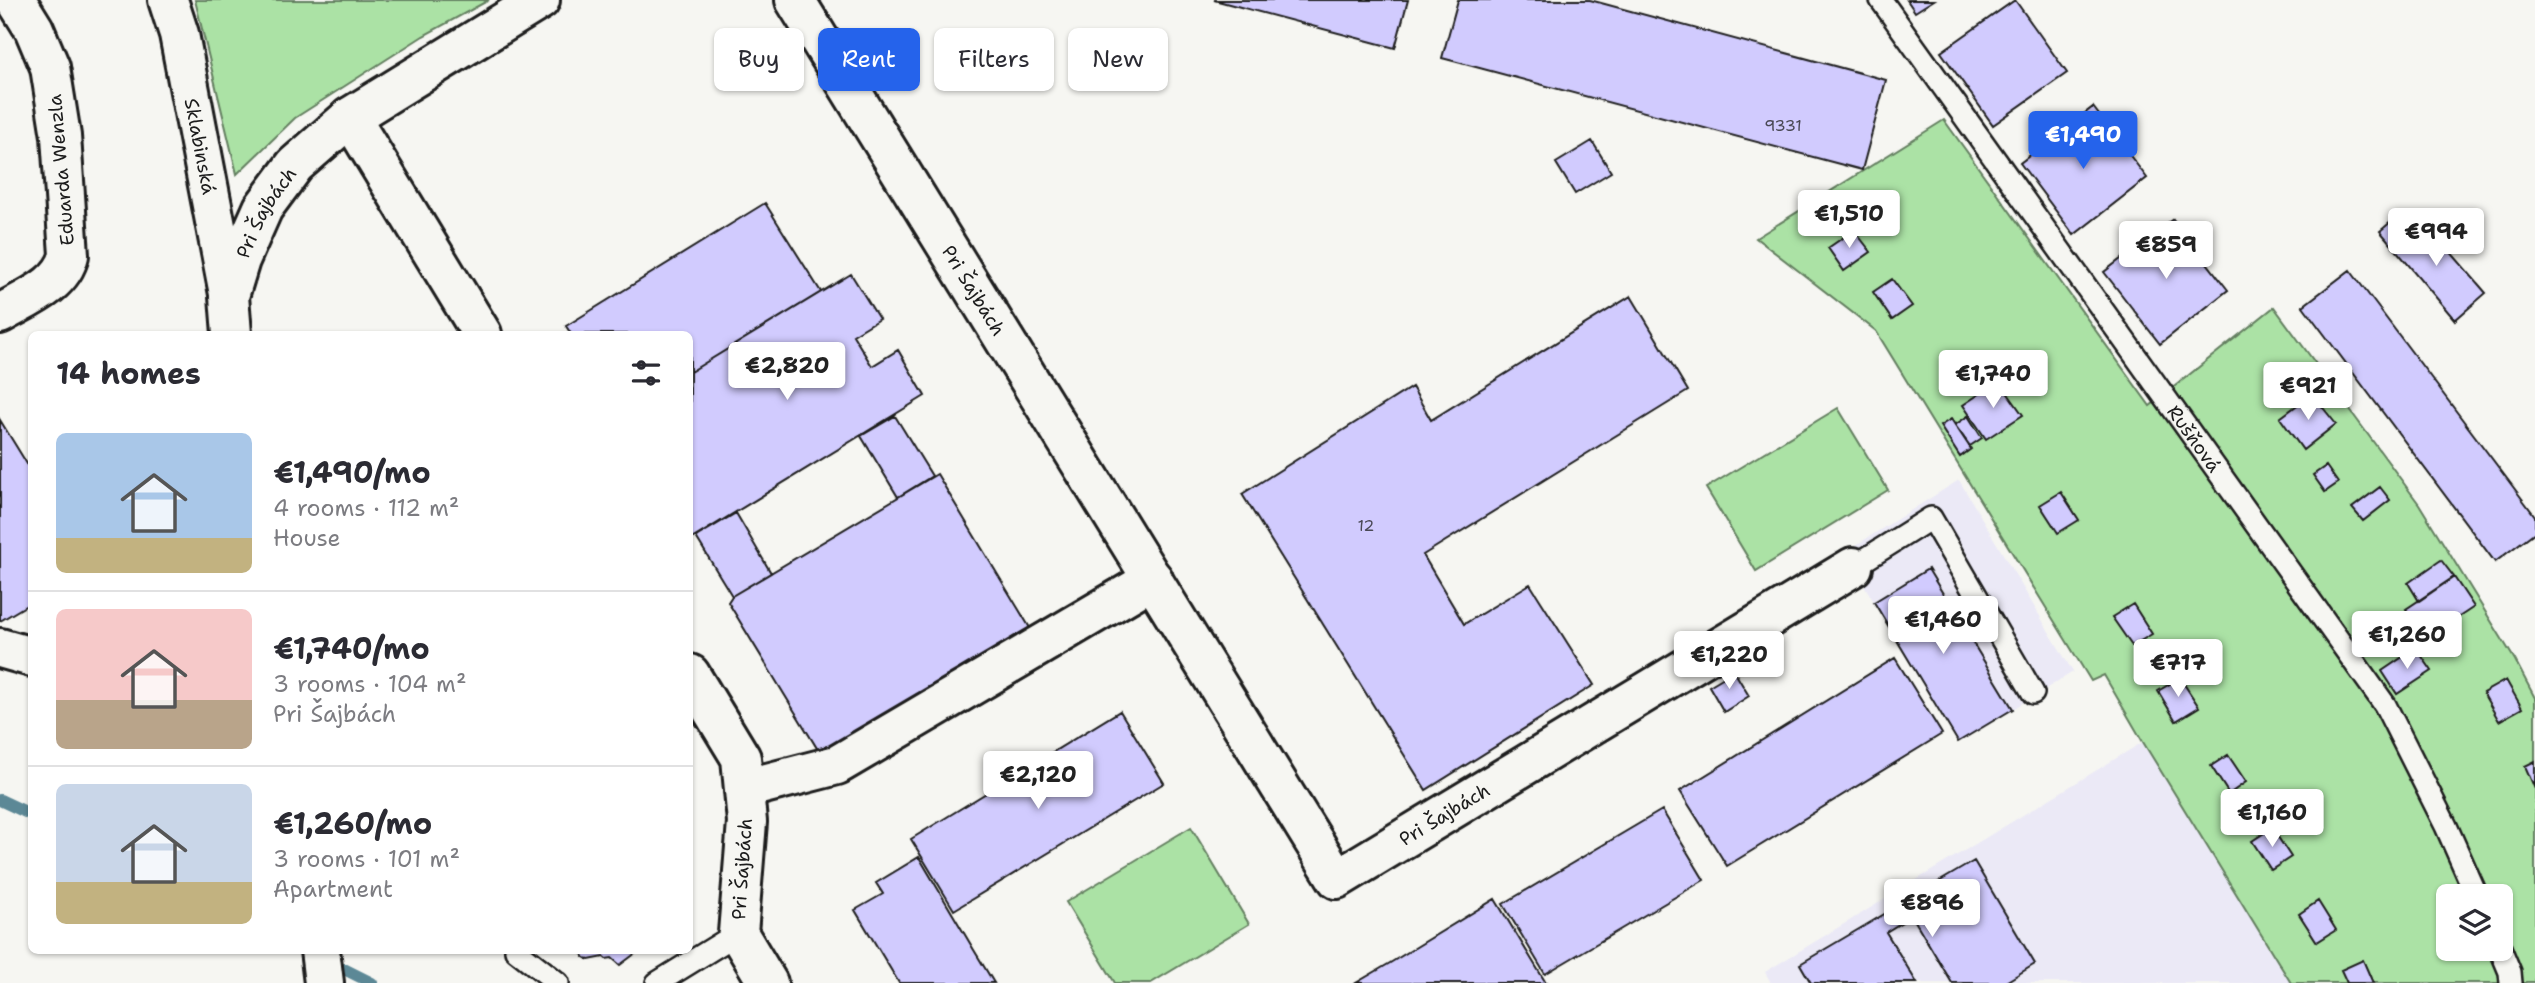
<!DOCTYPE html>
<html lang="en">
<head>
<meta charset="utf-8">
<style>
  body { margin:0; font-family:"Shantell Sans",sans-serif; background:#f2f2f3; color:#2b2b33; height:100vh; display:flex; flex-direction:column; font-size:26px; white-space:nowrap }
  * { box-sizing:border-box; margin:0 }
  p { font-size:23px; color:#7c7c81 }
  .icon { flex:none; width:38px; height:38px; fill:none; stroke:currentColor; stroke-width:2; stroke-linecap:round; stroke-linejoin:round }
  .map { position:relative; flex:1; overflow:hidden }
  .panel { position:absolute; left:28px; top:331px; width:665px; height:623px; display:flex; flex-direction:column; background:#fff; border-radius:10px; box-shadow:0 2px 5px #0004 }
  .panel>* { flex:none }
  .banner { position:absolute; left:714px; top:28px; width:665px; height:63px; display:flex; gap:14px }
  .fabs { position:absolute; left:2436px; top:884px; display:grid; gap:14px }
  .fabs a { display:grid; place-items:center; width:77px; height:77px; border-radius:10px; background:#fff; box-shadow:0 2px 5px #0004; font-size:35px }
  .price { position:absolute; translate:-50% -60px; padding:0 16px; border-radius:7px; background:#fff; color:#222; font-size:23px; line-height:46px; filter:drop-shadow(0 2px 4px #0008) }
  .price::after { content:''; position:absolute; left:50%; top:42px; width:21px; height:16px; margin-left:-10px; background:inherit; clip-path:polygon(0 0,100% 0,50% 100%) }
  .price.selected { background:#2563eb; color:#fff }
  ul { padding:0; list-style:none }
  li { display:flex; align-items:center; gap:21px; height:175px; padding:0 28px }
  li+li { border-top:2px solid #e1e1e2 }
  li span { display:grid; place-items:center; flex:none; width:196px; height:140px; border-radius:10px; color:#555 }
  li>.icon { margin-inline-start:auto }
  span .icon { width:84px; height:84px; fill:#fffc; stroke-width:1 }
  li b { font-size:30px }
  h2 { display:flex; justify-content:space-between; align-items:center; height:84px; padding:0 28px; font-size:30px }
  .tag { padding:0 24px; border-radius:10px; background:#fff; box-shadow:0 2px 5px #0004; font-size:24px; line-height:63px }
  .tag.selected { background:#2563eb; color:#fff }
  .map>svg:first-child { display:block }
  .built { fill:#ebe9f6 }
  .green { fill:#abe2a5; stroke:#647f60; stroke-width:2; fill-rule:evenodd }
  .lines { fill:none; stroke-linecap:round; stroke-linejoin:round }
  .stream { stroke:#5c8896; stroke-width:12 }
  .building { fill:#d1cbfe; stroke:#1c1c1c; stroke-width:2 }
  .lane-casing { stroke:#1c1c1c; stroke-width:26 }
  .street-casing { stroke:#1c1c1c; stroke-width:44 }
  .lane { stroke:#f6f6f2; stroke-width:21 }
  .street { stroke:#f6f6f2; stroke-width:38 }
  .labels { text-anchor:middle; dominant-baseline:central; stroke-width:6; stroke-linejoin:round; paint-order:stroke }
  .number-label { font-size:16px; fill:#494854 }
  .street-label { font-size:19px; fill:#1c1c1c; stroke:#f6f6f2 }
</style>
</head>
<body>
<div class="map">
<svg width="2535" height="983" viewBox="0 0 2535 983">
  <rect width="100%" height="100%" fill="#f6f6f2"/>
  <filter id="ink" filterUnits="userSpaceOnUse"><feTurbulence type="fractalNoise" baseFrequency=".0143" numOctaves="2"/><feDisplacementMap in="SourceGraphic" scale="14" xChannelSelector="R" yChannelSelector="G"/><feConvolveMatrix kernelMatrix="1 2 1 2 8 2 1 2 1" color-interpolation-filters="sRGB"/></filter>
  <g filter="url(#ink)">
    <path class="built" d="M1959 480 2073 672 2013 709 1929 569 1874 602 1845 552Z
      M2143 742 2291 983H1771L1765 972Z"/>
    <path class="green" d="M195 0H489L423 36 295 118 237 174Z
      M1944 120 2150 406 2274 307 2419 504 2515 660 2535 698V983H2291L2143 742 2104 675 2091 681 1876 331 1756 238ZM2448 896H2501V948H2448Z
      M1838 408 1888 490 1756 571 1706 488Z
      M1191 827 1249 924 1151 983H1115L1066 902Z"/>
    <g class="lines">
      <path class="stream" d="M0 800 32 815
        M328 961 372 983"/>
    </g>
    <path class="building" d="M1214 0H1408L1395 48Z
      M1458 0H1590L1886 80 1862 170 1442 58Z
      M1907 0H1934L1915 12Z
      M2015 0 2067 73 1993 125 1941 52Z
      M2093 107 2147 178 2074 235 2020 163Z
      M1592 141 1611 172 1575 194 1556 163Z
      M765 203 821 292 690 372V334H571L566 326Z
      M2398 216 2424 246 2436 235 2486 293 2455 320 2380 231Z
      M2173 219 2228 290 2160 344 2104 272Z
      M1854 230 1871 252 1844 271 1828 248Z
      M2350 270 2535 516V532L2495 562 2303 306Z
      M851 274 879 319 853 335 872 366 898 350 925 396 690 540V372Z
      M1892 279 1912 306 1892 320 1873 292Z
      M1631 296 1688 391 1423 555 1464 624 1530 584 1594 685 1426 790 1242 494 1412 387 1431 420Z
      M1999 381 2023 415 1986 439 1963 405Z
      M2312 394 2336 424 2303 450 2280 418Z
      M895 416 932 476 898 497 861 436Z
      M1968 416 1982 438 1970 446 1955 425Z
      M1951 419 1971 449 1960 457 1940 426Z
      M0 420 32 472V602L0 621Z
      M2326 466 2338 483 2325 492 2313 475Z
      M937 474 1030 628 823 758 728 602 732 596Z
      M2380 487 2390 500 2363 521 2352 508Z
      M2061 492 2079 520 2058 533 2040 505Z
      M736 513 771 573 732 596 696 537Z
      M2441 560 2454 577 2419 601 2408 583Z
      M1928 569 2013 709 1958 742 1874 602Z
      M2454 577 2474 607 2444 627 2439 620 2422 632 2406 609Z
      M2133 604 2152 634 2132 646 2112 617Z
      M2416 648 2432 671 2397 694 2382 671Z
      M1895 658 1942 734 1727 866 1680 791Z
      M1734 671 1749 696 1724 712 1709 686Z
      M2180 678 2199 707 2176 721 2158 691Z
      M2506 680 2522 708 2499 721 2483 693Z
      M1120 711 1164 783 954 910 911 839Z
      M2228 755 2246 782 2229 794 2211 766Z
      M2535 761V789L2525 766Z
      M1662 810 1704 880 1545 974 1503 904Z
      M2272 828 2291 857 2271 870 2252 841Z
      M919 857 974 950 994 983H899L855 910 883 894 876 883Z
      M1974 861 2035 964 2004 983H1952L1912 916 1886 932 1917 983H1811L1800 964Z
      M1495 899 1546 983H1356L1390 963Z
      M2318 901 2336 930 2317 942 2299 914Z
      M640 950 620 965 612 958 606 959 604 957 589 960 584 957 581 950Z
      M2363 960 2373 983H2347L2341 970Z"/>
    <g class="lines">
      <defs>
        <g id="lane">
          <path id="s1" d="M1881 0 2385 705 2446 826 2477 896"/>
          <path d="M1853 567 1931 518 2033 693"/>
          <path d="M2500 948 2510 972 2511 983"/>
          <path d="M516 950 558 983"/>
          <path d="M657 983 738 933"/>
        </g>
        <g id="street">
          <path id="s2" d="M168 0 179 34 229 294"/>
          <path id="s3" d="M795 0 1337 879 1853 567"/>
          <path d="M350 117 482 334"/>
          <path d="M0 314C25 299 62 286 69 255L61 136 50 67 34 29 16 0"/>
          <path id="s4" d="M232 334 229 296 240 260 263 208 295 165 350 117 540 0"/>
          <path d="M0 648 32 657"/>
          <path d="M690 674 741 758 747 822 738 933 768 983"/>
          <path d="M744 789 837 765 1153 579"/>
          <path d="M320 950 324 983"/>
        </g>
      </defs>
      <use href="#lane" class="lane-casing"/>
      <use href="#street" class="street-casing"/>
      <use href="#lane" class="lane"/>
      <use href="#street" class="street"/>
    </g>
  </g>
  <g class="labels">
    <g class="number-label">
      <text x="1783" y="125">9331</text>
      <text x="1366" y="525">12</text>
    </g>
    <g class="street-label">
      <text stroke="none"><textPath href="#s2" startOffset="150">Sklabinská</textPath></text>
      <text transform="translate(61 170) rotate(-95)">Eduarda Wenzla</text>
      <text stroke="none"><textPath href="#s4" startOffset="130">Pri Šajbách</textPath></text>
      <text stroke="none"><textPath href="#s3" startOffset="341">Pri Šajbách</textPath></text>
      <text stroke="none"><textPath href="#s1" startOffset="539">Rušňová</textPath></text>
      <text stroke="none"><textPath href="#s3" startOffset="1158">Pri Šajbách</textPath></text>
      <text transform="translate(742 869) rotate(-86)">Pri Šajbách</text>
    </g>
  </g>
</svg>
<div class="fabs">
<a><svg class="icon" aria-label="layers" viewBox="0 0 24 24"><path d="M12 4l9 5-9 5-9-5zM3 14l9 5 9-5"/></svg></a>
</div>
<b class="price selected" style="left:2083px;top:171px">€1,490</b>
<b class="price" style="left:1849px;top:250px">€1,510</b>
<b class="price" style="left:2436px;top:268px">€994</b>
<b class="price" style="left:2166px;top:281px">€859</b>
<b class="price" style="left:787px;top:402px">€2,820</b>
<b class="price" style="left:1993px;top:410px">€1,740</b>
<b class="price" style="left:2308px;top:422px">€921</b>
<b class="price" style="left:1943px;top:656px">€1,460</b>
<b class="price" style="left:2407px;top:671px">€1,260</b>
<b class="price" style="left:1729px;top:691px">€1,220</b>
<b class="price" style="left:2178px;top:699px">€717</b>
<b class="price" style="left:1038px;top:811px">€2,120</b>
<b class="price" style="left:2272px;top:849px">€1,160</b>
<b class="price" style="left:1932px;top:939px">€896</b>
<div class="banner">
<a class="tag">Buy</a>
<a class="tag selected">Rent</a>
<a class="tag">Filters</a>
<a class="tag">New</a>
</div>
<section class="panel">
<h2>14 homes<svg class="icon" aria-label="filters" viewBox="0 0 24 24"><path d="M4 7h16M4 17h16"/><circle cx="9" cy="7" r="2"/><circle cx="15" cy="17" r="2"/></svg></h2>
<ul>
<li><span style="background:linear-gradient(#a9c7e8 75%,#c2b280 0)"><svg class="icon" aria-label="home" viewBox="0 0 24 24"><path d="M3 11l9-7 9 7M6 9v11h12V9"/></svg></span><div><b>€1,490/mo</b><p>4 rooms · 112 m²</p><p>House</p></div></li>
<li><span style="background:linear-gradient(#f6c9c9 65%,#b9a48a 0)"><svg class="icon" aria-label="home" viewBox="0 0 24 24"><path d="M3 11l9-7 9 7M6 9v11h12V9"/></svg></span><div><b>€1,740/mo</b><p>3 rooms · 104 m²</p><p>Pri Šajbách</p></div></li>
<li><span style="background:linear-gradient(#c9d6e8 70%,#c2b280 0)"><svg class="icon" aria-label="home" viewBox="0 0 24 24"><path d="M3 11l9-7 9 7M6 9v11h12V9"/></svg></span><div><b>€1,260/mo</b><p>3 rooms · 101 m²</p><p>Apartment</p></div></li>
</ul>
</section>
</div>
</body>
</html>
